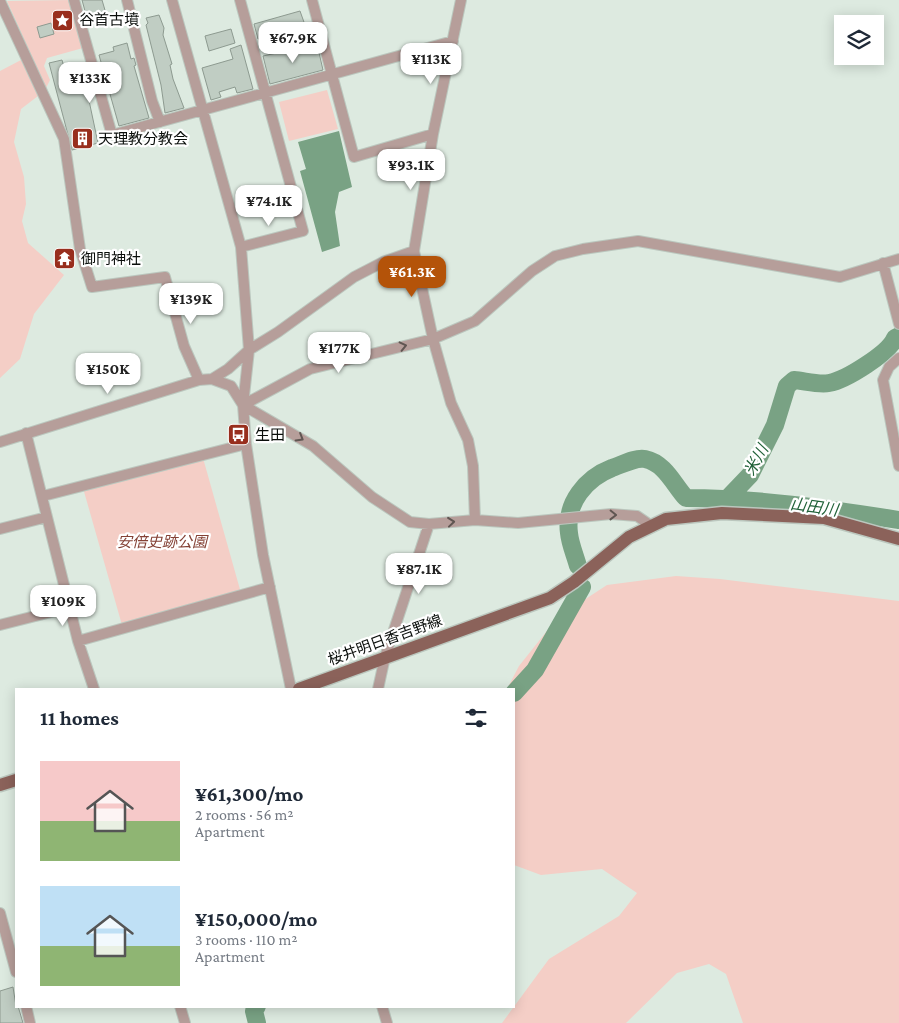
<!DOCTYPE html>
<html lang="en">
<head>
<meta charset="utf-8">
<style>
  body { margin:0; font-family:"Crimson Pro","Noto Sans JP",serif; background:#f6f6f7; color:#1f2937; height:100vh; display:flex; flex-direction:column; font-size:19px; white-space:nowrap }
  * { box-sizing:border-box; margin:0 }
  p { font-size:16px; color:#747a83 }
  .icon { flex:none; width:28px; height:28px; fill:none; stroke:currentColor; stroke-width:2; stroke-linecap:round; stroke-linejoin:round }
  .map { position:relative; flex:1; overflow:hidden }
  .side { position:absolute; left:15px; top:688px; width:500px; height:320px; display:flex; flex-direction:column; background:#fff; border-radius:0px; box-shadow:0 2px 12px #0003 }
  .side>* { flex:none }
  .fabs { position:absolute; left:834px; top:15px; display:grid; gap:10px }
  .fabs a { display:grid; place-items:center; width:50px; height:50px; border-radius:0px; background:#fff; box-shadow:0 2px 12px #0003; font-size:25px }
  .price { position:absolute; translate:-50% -42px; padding:0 11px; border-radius:10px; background:#fff; color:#222; font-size:16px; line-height:32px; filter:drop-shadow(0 1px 2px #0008) }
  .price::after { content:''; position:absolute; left:50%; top:30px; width:15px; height:11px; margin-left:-8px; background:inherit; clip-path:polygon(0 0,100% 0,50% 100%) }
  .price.active { background:#b45309; color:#fff }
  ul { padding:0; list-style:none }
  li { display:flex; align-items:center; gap:15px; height:125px; padding:0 25px }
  li span { display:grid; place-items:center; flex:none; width:140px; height:100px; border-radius:0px; color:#555 }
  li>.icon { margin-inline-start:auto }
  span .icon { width:60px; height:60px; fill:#fffc; stroke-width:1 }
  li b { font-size:21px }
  h2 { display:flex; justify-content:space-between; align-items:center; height:60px; padding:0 25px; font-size:21px }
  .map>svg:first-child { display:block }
  .green { fill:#f4cec6 }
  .water { fill:#79a284 }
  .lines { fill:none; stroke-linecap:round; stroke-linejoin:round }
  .river { stroke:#79a284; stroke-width:18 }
  .building { fill:#c0cdc3; stroke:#8d9a90 }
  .minor-casing { stroke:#bbc7be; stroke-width:12 }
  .major-casing { stroke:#bbc7be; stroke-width:15 }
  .minor { stroke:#b69e9a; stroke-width:10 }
  .major { stroke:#8b625a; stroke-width:12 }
  .oneway { stroke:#605652 }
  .labels { text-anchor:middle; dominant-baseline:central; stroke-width:4.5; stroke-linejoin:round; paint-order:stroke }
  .poi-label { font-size:15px; fill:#0a0e0b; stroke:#fff; text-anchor:start }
  .park-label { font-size:15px; font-style:italic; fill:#844135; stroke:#fff }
  .street-label { font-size:15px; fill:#0a0e0b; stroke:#fff }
  .water-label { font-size:16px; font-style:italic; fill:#216239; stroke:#fff }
</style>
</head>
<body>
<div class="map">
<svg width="899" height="1023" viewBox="0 0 899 1023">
  <rect width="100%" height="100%" fill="#ddeae0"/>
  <path class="green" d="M71 0 83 48 47 58 44 66 50 80 46 88 7 1Z
    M21 60 38 96 21 109 14 142 24 177 26 204 22 221 28 243 64 275 34 314 20 359 0 378V71Z
    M327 90 338 129 289 141 279 102Z
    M203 458 241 593 122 625 83 488Z
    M676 576 720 579 899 601V1023H743L726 974 709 964 677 973 626 1023H502L549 959 619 916 637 893 602 869 541 875 514 865V689H507L519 666 558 617 607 585Z"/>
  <path class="water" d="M339 131 352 187 339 192 335 212 340 246 322 252 300 171 306 169 298 142Z"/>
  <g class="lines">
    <path class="river" d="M728 498 750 475 775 425 787 386 794 380C805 381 819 385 829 383 846 380 889 353 895 338L899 336
      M578 566C575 555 570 544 569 533 565 503 586 478 612 468 621 465 636 457 645 459 665 463 674 485 686 498 758 498 828 509 899 520
      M514 693 535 670 582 587
      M257 1006 254 1011 257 1023"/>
  </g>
  <path class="building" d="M82 0H102L107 17 88 22Z
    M300 11 305 25 258 39 254 24Z
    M159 15 164 28 163 35 172 64 170 65 173 79 184 108 165 113 161 85 146 25 148 23 146 18Z
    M51 23 54 34 40 38 37 27Z
    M231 29 235 43 209 51 205 36Z
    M127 43 131 59 134 58 136 65 134 66 149 118 119 126 99 55 114 51 113 47Z
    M317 44 323 70 270 84 263 56Z
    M241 45 253 89 237 93 235 87 219 92 221 97 211 100 202 68 233 59 230 49Z
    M62 60 68 81 84 77 98 143 72 150 49 63Z
    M13 987 16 1006H18L23 1023H0V991Z"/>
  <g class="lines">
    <defs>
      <path id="minor" d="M74 0 112 135 453 41
        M127 0 152 101 160 122
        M172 0 241 247 249 350 243 405 246 444 263 555 291 689
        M240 0 303 231 241 247
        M312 0 354 157 433 134
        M461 0 433 134 414 251 433 339 451 403 468 440 473 466 475 520
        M0 1 64 139 80 249 92 287 165 277 184 346 199 380
        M883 263 899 324
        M899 358 889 367 883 380 899 466
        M212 379 231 386 243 405 313 446 372 497 410 522 429 524 475 520 518 523 611 514 637 516 650 525
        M243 405 310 369 433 339 475 321 532 271 555 256 583 249 638 241 840 277 899 259
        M26 433 78 641 94 689
        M0 442 199 380 212 379 228 369 249 350 278 332 354 277 383 262 414 251
        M43 496 246 444
        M0 529 47 517
        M0 625 71 607
        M78 641 270 587
        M378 689 385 657 429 524
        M0 913 16 972
        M26 1006 30 1023
        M180 1006 185 1023
        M382 1006 387 1023"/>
      <path id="major" d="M299 689 550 598 574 582 629 537 666 519 722 513 824 518 899 539
        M0 785 16 780"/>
    </defs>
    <use href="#minor" class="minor-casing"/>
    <use href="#major" class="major-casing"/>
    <use href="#minor" class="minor"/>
    <use href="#major" class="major"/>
  </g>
  <defs><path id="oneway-chevron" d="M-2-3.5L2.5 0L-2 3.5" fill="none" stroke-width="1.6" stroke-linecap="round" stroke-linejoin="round" transform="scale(1.25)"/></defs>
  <g class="oneway">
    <use href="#oneway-chevron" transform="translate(403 346) rotate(-13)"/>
    <use href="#oneway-chevron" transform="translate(300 438) rotate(31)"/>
    <use href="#oneway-chevron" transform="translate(613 515) rotate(1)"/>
    <use href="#oneway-chevron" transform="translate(451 522) rotate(-6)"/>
  </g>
  <defs>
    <symbol id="sight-square" viewBox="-11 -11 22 22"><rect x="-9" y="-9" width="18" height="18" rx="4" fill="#982e1d" stroke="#fff"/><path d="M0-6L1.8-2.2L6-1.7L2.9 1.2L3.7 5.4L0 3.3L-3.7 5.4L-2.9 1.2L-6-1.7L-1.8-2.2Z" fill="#fff"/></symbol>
    <symbol id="building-square" viewBox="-11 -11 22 22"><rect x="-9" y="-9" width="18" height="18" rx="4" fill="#982e1d" stroke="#fff"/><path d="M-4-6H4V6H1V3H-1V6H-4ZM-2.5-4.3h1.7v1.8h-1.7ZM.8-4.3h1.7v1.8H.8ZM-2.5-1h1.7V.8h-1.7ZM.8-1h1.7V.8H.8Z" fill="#fff"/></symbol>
    <symbol id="temple-square" viewBox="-11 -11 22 22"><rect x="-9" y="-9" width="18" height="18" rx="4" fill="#982e1d" stroke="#fff"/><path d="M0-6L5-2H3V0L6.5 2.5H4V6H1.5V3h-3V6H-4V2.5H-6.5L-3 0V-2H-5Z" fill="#fff"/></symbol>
    <symbol id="bus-square" viewBox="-11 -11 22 22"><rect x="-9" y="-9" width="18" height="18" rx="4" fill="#982e1d" stroke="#fff"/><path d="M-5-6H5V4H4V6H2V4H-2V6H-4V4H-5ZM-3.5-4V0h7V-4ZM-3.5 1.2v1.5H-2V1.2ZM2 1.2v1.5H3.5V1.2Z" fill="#fff"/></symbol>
  </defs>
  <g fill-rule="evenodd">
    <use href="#sight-square" x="50" y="8" width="25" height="25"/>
    <use href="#building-square" x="70" y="126" width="25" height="25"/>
    <use href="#temple-square" x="52" y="246" width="25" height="25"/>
    <use href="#bus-square" x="226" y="422" width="25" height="25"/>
  </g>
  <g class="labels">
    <g class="poi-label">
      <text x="79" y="20">谷首古墳</text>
      <text x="98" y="139">天理教分教会</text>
      <text x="81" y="259">御門神社</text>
      <text x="255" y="435">生田</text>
    </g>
    <g class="park-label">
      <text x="162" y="542">安倍史跡公園</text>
    </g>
    <g class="street-label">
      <text transform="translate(385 640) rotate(-20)">桜井明日香吉野線</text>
    </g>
    <g class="water-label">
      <text transform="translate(756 460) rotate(-61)">米川</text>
      <text transform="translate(814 507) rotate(8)">山田川</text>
    </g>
  </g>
</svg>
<div class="fabs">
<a><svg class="icon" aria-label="layers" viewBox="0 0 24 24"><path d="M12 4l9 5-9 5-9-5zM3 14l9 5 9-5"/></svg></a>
</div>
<b class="price" style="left:293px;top:64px">¥67.9K</b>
<b class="price" style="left:431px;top:85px">¥113K</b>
<b class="price" style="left:90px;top:104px">¥133K</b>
<b class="price" style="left:411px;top:191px">¥93.1K</b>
<b class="price" style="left:269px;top:227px">¥74.1K</b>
<b class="price active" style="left:412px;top:298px">¥61.3K</b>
<b class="price" style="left:191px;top:325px">¥139K</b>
<b class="price" style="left:339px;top:374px">¥177K</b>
<b class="price" style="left:108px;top:395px">¥150K</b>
<b class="price" style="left:419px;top:595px">¥87.1K</b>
<b class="price" style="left:63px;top:627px">¥109K</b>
<section class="side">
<h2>11 homes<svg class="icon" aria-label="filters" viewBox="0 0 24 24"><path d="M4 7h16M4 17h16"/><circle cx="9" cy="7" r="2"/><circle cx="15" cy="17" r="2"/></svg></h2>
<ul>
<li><span style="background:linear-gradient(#f6c9c9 60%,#8fb573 0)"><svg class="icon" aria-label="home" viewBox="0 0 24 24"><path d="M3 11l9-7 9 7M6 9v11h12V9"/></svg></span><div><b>¥61,300/mo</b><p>2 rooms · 56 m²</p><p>Apartment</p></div></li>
<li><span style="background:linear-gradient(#bfe0f5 60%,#8fb573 0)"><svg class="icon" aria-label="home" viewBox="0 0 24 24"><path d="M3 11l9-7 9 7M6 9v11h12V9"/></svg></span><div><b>¥150,000/mo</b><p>3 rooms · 110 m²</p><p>Apartment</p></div></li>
</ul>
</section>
</div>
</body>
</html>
